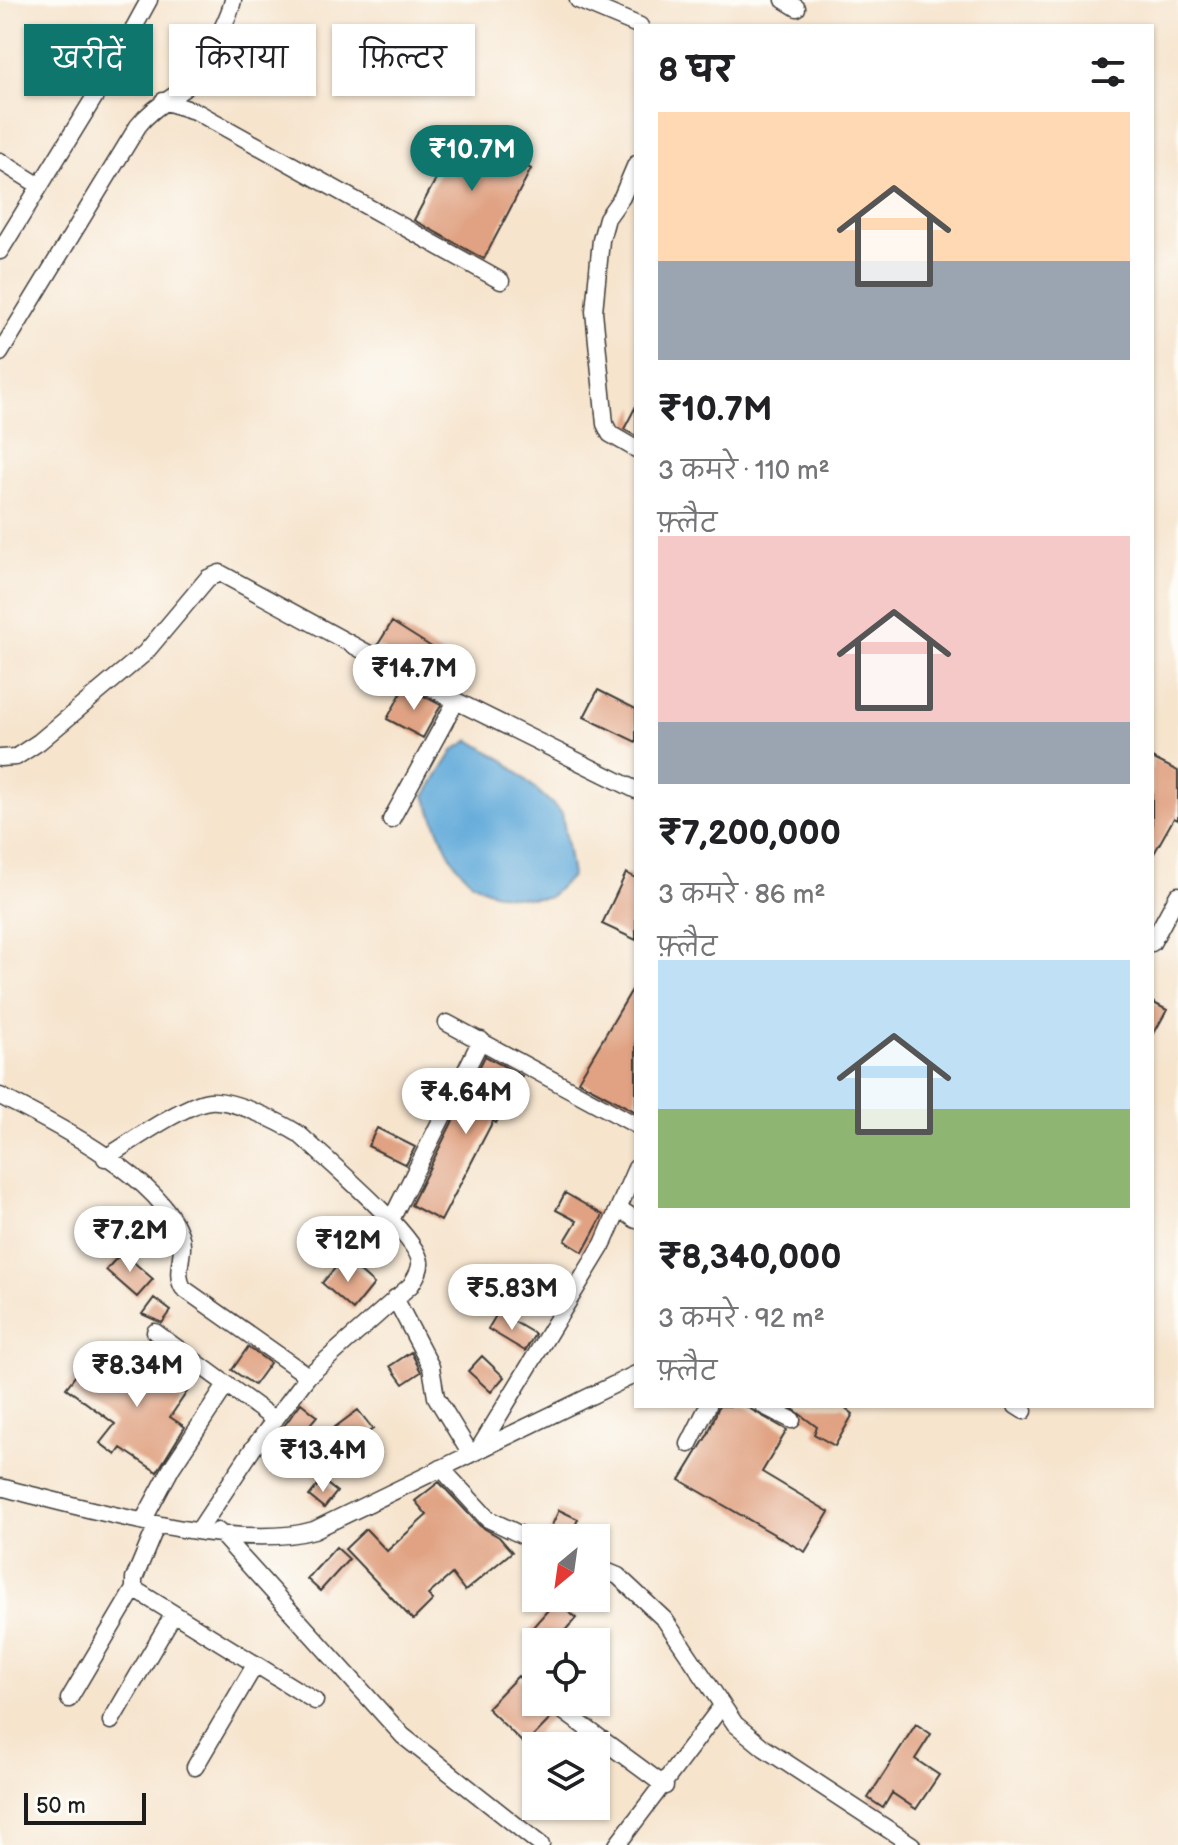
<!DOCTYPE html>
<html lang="hi">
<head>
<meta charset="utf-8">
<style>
  body { margin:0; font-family:"Balsamiq Sans","Playpen Sans Deva",sans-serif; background:#f2f2f2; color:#202124; height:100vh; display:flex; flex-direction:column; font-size:30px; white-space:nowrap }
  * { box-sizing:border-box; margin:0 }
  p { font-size:26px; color:#757577 }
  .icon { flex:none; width:44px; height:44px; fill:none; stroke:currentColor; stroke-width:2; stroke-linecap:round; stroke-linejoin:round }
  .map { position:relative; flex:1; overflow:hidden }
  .details { position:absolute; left:634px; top:24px; width:520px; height:1384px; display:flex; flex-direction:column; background:#fff; border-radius:0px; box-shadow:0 2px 6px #0004 }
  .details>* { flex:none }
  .hud { position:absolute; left:24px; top:24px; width:490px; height:72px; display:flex; gap:16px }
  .needle { width:52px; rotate:209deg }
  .tools { position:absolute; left:522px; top:1524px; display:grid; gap:16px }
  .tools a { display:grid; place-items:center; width:88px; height:88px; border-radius:0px; background:#fff; box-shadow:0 2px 6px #0004; font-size:40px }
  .scale { position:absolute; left:24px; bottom:20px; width:122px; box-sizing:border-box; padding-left:8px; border:4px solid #1c1c1c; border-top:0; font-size:22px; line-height:28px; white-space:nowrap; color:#1c1c1c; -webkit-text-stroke:6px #fdfcf7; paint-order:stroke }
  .price { position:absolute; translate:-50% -68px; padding:0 18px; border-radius:28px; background:#fff; color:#222; font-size:26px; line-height:52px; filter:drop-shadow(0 2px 4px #0008) }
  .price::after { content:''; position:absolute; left:50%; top:48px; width:24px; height:18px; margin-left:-12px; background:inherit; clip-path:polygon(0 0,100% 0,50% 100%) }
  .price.active { background:#0f766e; color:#fff }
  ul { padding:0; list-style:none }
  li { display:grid; align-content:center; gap:16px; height:424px; padding:0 24px }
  li span { display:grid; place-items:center; height:248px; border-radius:0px; color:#555 }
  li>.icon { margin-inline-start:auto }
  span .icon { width:144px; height:144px; fill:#fffc; stroke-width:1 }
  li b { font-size:34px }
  h2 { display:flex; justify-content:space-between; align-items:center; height:96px; padding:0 24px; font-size:34px }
  .tag { padding:0 28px; border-radius:0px; background:#fff; box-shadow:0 2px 6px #0004; font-size:28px; line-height:72px }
  .tag.active { background:#0f766e; color:#fff }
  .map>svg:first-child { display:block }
  .water { fill:#63abda; stroke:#40647b; stroke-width:2 }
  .building { fill:#e0a282 }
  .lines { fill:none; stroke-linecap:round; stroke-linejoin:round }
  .minor-casing { stroke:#3d3a37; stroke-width:19 }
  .minor { stroke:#fff; stroke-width:16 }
</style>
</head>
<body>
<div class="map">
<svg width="1178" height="1845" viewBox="0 0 1178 1845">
  <rect width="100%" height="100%" fill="#fdfcf7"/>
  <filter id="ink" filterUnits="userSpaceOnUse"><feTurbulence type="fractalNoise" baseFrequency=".0125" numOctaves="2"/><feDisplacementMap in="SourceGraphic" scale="16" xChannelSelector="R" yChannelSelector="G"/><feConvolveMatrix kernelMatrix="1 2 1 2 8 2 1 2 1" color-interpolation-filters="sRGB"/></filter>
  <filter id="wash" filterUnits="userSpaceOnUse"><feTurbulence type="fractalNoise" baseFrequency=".006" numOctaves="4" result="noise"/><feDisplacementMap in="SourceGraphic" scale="32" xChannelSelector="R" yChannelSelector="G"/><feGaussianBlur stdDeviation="1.8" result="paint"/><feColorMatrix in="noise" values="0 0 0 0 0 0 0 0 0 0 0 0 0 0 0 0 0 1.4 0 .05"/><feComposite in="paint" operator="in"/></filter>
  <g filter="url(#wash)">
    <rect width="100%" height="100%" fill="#f6e4cd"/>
    <path class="water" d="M470 740 505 761 562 813 572 876 548 898C460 899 455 870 425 796L454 750Z"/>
    <g id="blocks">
      <path class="building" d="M456 127 531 169 484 259 414 220 445 162 439 158Z
        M636 406V436L624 429Z
        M392 622 449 658 437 678 377 646Z
        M405 686 441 705 423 738 387 719Z
        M598 690 636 709V742L584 717Z
        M1152 758 1178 771V820L1174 818 1152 857Z
        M626 873 636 878V940L602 924Z
        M636 983V1112L578 1081Z
        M1152 1002 1167 1010 1152 1037Z
        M485 1056 522 1076 496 1123 493 1121 441 1221 411 1205Z
        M377 1128 415 1147 406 1165 368 1146Z
        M565 1193 603 1215 583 1252 565 1241 577 1221 556 1210Z
        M122 1252 153 1279 137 1297 106 1270Z
        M344 1258 374 1284 353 1310 322 1283Z
        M513 1265 538 1282 526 1300 501 1283Z
        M154 1298 171 1311 162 1323 142 1314Z
        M498 1312 535 1334 525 1351 488 1329Z
        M248 1347 270 1363 254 1385 232 1370Z
        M411 1352 421 1372 403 1384 390 1366Z
        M169 1356 197 1377 170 1417 185 1427 157 1472 121 1448 116 1455 100 1443 115 1424 66 1388 89 1358 141 1396Z
        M482 1356 504 1377 491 1392 468 1371Z
        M301 1403 317 1416 280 1460 267 1449Z
        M719 1406H745L787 1430 762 1472 829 1512 805 1552 680 1480 708 1434Z
        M789 1406H843L853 1414 835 1446 814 1434 817 1427Z
        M358 1410 373 1429 356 1441 364 1452 352 1460 331 1430Z
        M322 1480 337 1492 324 1508 309 1496Z
        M439 1482 480 1526 499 1537 512 1552 465 1591 452 1574 428 1595 433 1600 413 1620 345 1549 366 1529 387 1551 427 1515 415 1501Z
        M559 1510 578 1519 570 1538H546Z
        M336 1547 349 1559 320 1591 307 1579Z
        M556 1601 576 1618 555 1642H532L525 1636Z
        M518 1676 536 1694V1702L552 1717 525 1745 487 1708Z
        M916 1724 931 1734 915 1759 939 1775 916 1809 892 1793 883 1808 868 1798Z"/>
    </g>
  </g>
  <g filter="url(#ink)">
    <use href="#blocks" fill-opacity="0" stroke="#3d3a37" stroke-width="2"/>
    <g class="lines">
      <defs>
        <path id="minor" d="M578 0 640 26
          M784 0 797 8
          M163 101 197 112 501 281
          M0 161 40 186
          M636 164 622 197 607 218 601 240 594 311 605 424 610 434 636 449
          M0 251 108 75 149 0
          M0 353 138 126C152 108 168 101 186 87 200 75 229 19 233 0
          M0 758 16 757 39 742 145 653 208 578 220 573 456 701 636 790
          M391 820 456 701
          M1152 943 1178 895
          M447 1023 636 1125
          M0 1096C53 1123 158 1175 180 1234 187 1252 173 1271 183 1288L308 1376
          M105 1158C128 1144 186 1103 210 1101 233 1099 280 1122 299 1134 321 1155 418 1236 420 1262 421 1270 415 1278 411 1285L308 1376 254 1447 199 1530
          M619 1208 636 1220
          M391 1220 481 1040
          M395 1298 431 1367 436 1397 470 1453
          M155 1332 275 1420
          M764 1406 792 1420
          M1016 1406 1024 1411
          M689 1444 708 1406
          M480 1447 603 1244 636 1168
          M441 1468 488 1519 536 1542
          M0 1487C82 1507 235 1553 314 1530L636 1374
          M143 1521 172 1467 227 1384
          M157 1524 134 1579V1589L315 1701
          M218 1531 403 1736 541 1845
          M596 1567 618 1576 665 1620 735 1724 764 1748 912 1845
          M69 1699 134 1589
          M551 1702 665 1786
          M111 1721 173 1615
          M195 1767 255 1665
          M617 1845 721 1707"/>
      </defs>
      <use href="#minor" class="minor-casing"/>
      <use href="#minor" class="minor"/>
    </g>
  </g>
</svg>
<div class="tools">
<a><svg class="needle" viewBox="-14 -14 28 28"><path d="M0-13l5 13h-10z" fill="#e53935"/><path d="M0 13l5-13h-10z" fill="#757577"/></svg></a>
<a><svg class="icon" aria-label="locate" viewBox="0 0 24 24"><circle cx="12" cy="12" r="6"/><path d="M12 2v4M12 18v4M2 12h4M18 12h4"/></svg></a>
<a><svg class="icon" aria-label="layers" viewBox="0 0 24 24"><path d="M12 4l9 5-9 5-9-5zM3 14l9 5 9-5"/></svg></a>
</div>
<div class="scale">50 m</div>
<b class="price active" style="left:472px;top:193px">₹10.7M</b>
<b class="price" style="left:414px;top:712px">₹14.7M</b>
<b class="price" style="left:466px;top:1136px">₹4.64M</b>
<b class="price" style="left:130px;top:1274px">₹7.2M</b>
<b class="price" style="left:348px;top:1284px">₹12M</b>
<b class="price" style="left:512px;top:1332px">₹5.83M</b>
<b class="price" style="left:137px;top:1409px">₹8.34M</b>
<b class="price" style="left:323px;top:1494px">₹13.4M</b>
<div class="hud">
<a class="tag active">खरीदें</a>
<a class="tag">किराया</a>
<a class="tag">फ़िल्टर</a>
</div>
<section class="details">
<h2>8 घर<svg class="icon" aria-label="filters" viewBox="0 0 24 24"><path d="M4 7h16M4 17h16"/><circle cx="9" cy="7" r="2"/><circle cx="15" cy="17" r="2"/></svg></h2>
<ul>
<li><span style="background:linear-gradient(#ffd9b3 60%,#9aa5b1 0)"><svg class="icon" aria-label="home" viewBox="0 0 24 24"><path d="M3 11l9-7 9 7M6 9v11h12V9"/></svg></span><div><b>₹10.7M</b><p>3 कमरे · 110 m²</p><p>फ़्लैट</p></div></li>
<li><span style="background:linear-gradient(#f6c9c9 75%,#9aa5b1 0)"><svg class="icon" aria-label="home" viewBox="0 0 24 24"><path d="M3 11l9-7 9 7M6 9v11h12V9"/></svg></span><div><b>₹7,200,000</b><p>3 कमरे · 86 m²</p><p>फ़्लैट</p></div></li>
<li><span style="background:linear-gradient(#bfe0f5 60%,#8fb573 0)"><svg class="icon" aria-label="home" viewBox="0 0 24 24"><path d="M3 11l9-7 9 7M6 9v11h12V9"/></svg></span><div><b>₹8,340,000</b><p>3 कमरे · 92 m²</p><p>फ़्लैट</p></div></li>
</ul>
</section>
</div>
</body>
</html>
